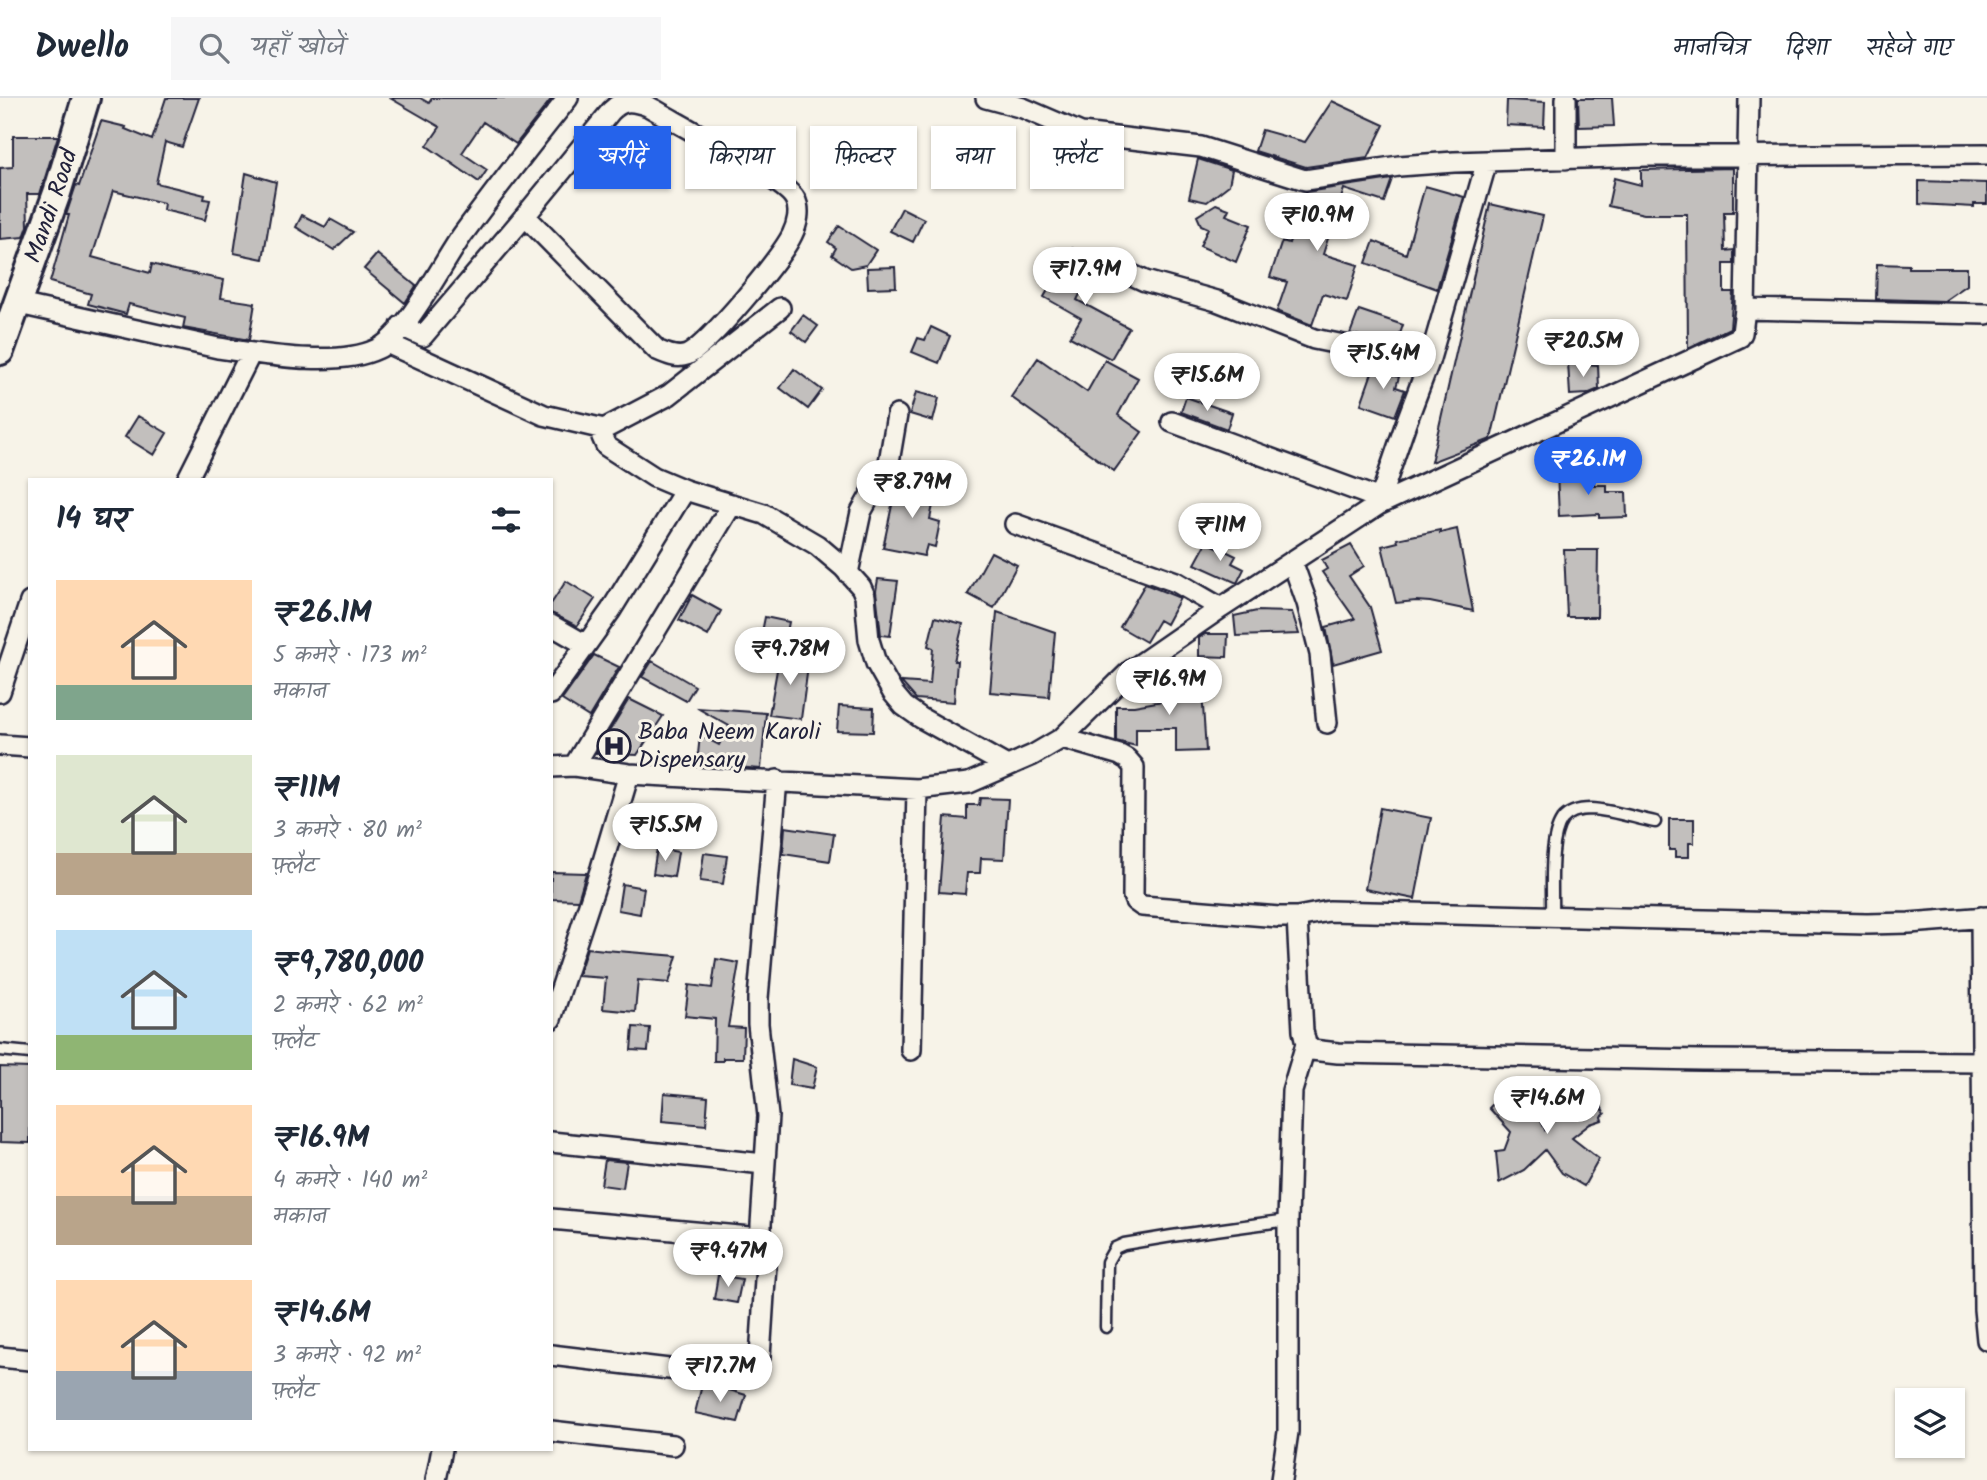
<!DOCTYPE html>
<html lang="hi">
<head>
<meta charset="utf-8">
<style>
  body { margin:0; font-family:Kalam,"Playpen Sans Deva",sans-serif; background:#f6f6f7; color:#1f2937; height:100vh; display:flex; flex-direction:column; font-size:26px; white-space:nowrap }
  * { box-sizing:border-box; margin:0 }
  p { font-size:23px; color:#747a83 }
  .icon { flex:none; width:38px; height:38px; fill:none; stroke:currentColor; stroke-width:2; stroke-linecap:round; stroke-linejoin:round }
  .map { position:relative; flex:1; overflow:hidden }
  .details { position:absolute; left:28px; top:380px; width:525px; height:973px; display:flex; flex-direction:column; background:#fff; border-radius:0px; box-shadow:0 2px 5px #0004 }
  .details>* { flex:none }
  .banner { position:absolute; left:574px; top:28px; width:665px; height:63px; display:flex; gap:14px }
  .controls { position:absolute; left:1895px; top:1290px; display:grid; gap:14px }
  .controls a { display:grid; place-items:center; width:70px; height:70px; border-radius:0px; background:#fff; box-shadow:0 2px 5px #0004; font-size:35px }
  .price { position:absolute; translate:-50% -60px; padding:0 16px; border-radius:24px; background:#fff; color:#222; font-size:23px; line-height:46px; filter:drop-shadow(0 2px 4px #0008) }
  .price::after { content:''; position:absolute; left:50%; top:42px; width:21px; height:16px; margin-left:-10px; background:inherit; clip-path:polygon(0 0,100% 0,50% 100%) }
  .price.current { background:#2563eb; color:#fff }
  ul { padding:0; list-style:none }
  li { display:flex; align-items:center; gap:21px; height:175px; padding:0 28px }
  li span { display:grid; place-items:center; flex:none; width:196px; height:140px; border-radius:0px; color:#555 }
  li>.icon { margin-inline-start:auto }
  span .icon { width:84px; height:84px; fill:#fffc; stroke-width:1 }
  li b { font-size:30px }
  h2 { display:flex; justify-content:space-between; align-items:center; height:84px; padding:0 28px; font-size:30px }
  .pill { padding:0 24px; border-radius:0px; background:#fff; box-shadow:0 2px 5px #0004; font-size:24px; line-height:63px }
  .pill.current { background:#2563eb; color:#fff }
  header { display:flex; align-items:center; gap:42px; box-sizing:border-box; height:98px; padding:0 35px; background:#fff; border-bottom:2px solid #e0e1e3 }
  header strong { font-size:33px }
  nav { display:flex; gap:38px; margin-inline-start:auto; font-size:24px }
  .search { width:490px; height:63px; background:#f6f6f7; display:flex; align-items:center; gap:18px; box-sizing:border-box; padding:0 24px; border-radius:0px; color:#747a83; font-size:26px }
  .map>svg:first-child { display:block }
  .building { fill:#c2bfbd; stroke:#22223b; stroke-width:2 }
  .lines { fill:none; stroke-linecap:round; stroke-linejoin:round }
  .lane-casing { stroke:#22223b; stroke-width:15 }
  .street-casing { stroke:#22223b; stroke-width:24 }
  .secondary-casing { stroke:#22223b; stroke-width:32 }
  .lane { stroke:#f7f3e8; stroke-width:10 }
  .street { stroke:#f7f3e8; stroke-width:19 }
  .secondary { stroke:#f7f3e8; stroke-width:26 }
  .labels { text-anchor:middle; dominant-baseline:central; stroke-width:6; stroke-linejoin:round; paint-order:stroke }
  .street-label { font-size:24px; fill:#22223b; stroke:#f7f3e8 }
  .poi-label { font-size:24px; fill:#22223b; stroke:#f7f3e8; text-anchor:start }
</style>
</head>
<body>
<header>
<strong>Dwello</strong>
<div class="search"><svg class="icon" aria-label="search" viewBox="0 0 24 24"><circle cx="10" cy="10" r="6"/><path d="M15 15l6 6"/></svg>यहाँ खोजें</div>
<nav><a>मानचित्र</a><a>दिशा</a><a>सहेजे गए</a></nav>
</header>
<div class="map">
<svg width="1987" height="1382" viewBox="0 0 1987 1382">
  <rect width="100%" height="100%" fill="#f7f3e8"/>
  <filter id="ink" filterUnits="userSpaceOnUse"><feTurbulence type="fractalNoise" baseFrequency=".0143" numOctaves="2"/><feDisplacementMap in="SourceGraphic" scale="14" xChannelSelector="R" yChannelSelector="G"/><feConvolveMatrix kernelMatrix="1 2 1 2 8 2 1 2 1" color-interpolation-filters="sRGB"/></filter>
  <g filter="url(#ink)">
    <path class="building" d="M166 0H199L182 49 165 44 156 85 205 97 204 101 210 102 205 122 163 112 164 105 113 93 92 159 150 175 152 166 170 171 224 182 221 200 255 205 249 242 183 230 185 220 129 206 126 216 88 206 91 196 50 184 69 117H66L76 87 79 88 101 23 126 29 125 31 152 42Z
      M390 0H420L429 5 432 0H552L516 46 483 24 462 55 487 72 479 84 427 48 440 29Z
      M1578 0H1612L1614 28 1579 29Z
      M1507 2 1545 4 1544 29 1506 27Z
      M1332 3 1384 27 1368 60 1306 69 1255 53 1262 32 1305 44Z
      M13 38H58L40 96H27L28 128 24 139 0 141V70L13 69Z
      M1198 61 1232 72 1229 87 1207 104 1189 100Z
      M1733 70V114H1724L1725 153 1734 152V166H1724V194H1733L1730 230 1688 250 1687 116H1644L1608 108 1614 80 1641 87V72Z
      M246 75 276 84 263 161 234 155Z
      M1392 81 1384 104 1344 91 1323 156 1358 167 1347 203 1323 196 1312 227 1277 213 1287 184 1270 179 1282 143 1289 145 1306 94Z
      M1919 83 1987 85V106H1974V109L1919 106Z
      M1425 88 1464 99 1437 191 1366 165 1374 143 1406 156Z
      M1216 106 1229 111 1226 117 1251 127 1236 164 1200 148 1208 130 1201 127 1197 118Z
      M1490 106 1543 118 1491 341 1431 364Z
      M902 110 924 121 913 144 890 133Z
      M302 117 325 129 330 121 353 134 334 152 296 129Z
      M839 128 876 152 866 167 851 170 832 157 836 150 828 144Z
      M1072 150 1096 164 1077 202 1129 230 1111 261 1070 239 1081 220 1044 199Z
      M377 156 416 188 405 205 364 171Z
      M1877 166 1909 167V170H1967V187L1944 203 1876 201Z
      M895 169 896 189 868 190 867 170Z
      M1359 212 1403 227 1397 245 1350 236Z
      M803 217 818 228 806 244 791 233Z
      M931 229 950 238 939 265 912 254 918 240 925 242Z
      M1038 260 1087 294 1105 262 1138 280 1118 317 1142 334 1114 373 1011 299Z
      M1568 265 1598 267 1599 291 1587 296 1570 297Z
      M1375 266 1389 269 1387 275 1399 279 1396 289 1405 292 1395 318 1361 306Z
      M794 271 822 292 808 311 780 290Z
      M916 294 939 300 933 323 910 316Z
      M1186 299 1232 315 1227 331 1181 314Z
      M138 318 167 335 154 357 125 339Z
      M1594 372V387H1607V394H1626L1627 419 1599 420V416L1559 418 1557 374Z
      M912 383 937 389 930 421 940 424 935 449 927 447 924 458 883 450 895 393H897L898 386 910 389Z
      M1457 431 1473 513 1430 504 1416 503 1396 505 1382 448 1398 444 1397 441 1440 432V435Z
      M1207 444 1236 458 1232 465 1244 471 1237 485 1195 466Z
      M1351 447 1364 468 1349 478 1370 509 1382 552 1333 566 1326 529 1355 521 1322 474 1327 471 1322 462Z
      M1564 452H1598L1597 519H1567Z
      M991 454 1017 467 994 510 968 496Z
      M878 481 898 483 890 538 881 537 876 493Z
      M566 483 595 501 577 528 551 515V506Z
      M1145 486 1180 500 1166 526 1159 522 1146 544 1120 529Z
      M692 497 721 513 708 538 679 522Z
      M1257 513 1292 514 1299 536 1236 538 1234 518Z
      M997 514 1055 534 1049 599 990 594Z
      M765 519 789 524 783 554 759 549Z
      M935 519 963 526 954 563H957L954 604 916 601 901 584 930 586 933 550 928 548Z
      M1205 536H1228L1227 559 1199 558V540Z
      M780 555 809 561 801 621 769 617Z
      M594 557 619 569 589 619 562 602Z
      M652 563 695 588 686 603 642 579Z
      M1201 578 1206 653 1176 654V630H1136V648L1116 643V608H1134L1174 601 1173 580Z
      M629 601 663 618 637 657 596 655Z
      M839 608 874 610 873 634 837 633Z
      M697 610 766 615 761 671 697 666 700 637 719 647 729 628Z
      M980 700 1008 701 1004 761 981 760 980 775H967L965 796 939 794 945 719 967 721V707H979Z
      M1380 710 1431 720 1415 801 1365 791Z
      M1669 721H1694V745H1689V759H1675V752H1669Z
      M785 729 834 736 830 763 783 756Z
      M657 750 678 754 674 779 653 776Z
      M704 755 727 758 723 786 700 783Z
      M551 774 586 775 578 802 551 801Z
      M622 786 644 790 640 816 618 812Z
      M587 850 605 852 677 858 669 885 638 882 635 914 603 911 606 880 578 878Z
      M716 861 739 865 728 929 744 930 743 960H723V963H714L715 921 685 918 689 887 712 890Z
      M633 929 650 930 648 953 631 952Z
      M792 961 817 969 812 991 789 987Z
      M0 969 30 970V1045L0 1044Z
      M1506 992 1528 1010 1534 1006 1545 1032 1561 1006 1564 1009 1582 996H1595L1605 1016 1601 1019 1602 1022 1590 1026 1572 1040 1599 1061 1584 1088 1562 1075 1545 1052 1524 1072 1499 1085 1496 1054 1504 1053 1511 1034 1489 1010Z
      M664 995 708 999 706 1027 662 1023Z
      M605 1062 627 1064 623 1090 601 1087Z
      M718 1177 742 1181 737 1205 714 1201Z
      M702 1287 725 1293 726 1291 746 1297 738 1324 695 1315Z"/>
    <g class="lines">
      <defs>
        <path id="lane" d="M1552 818C1553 794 1548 742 1562 722 1569 713 1581 711 1591 711 1612 712 1635 720 1655 724
          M0 952 30 955
          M1106 1229 1107 1164 1115 1150 1124 1146 1172 1138 1288 1122"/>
        <path id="street" d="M986 0 1023 10 1081 35 1201 49 1305 82 1399 68 1454 64 1647 58 1987 56
          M1566 0V61
          M1108 166 1145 183 1217 203 1314 241 1429 264
          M19 206 218 250C261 256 337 270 377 251 406 238 443 164 463 136 497 90 532 45 568 0
          M1745 211 1987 216
          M401 228 423 238 525 118 611 13C623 1 632 2 648 8 673 23 786 82 795 101 801 112 797 127 792 137 781 160 708 248 687 257 677 261 666 256 657 252L525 118
          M387 245 544 317 604 331 669 297 780 210
          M1172 324 1380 401
          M604 331 602 339 606 348 654 379 685 392 764 416 817 447 843 469 861 489 865 498 869 542 876 565 893 595 904 608 921 620 1007 668
          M187 382 251 255
          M1378 407 1406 325 1429 264 1487 63
          M1015 426 1176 484 1221 510
          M1292 463 1307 505 1320 556 1327 625
          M848 475 861 414 889 364 897 317
          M551 527 586 547
          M0 594 30 504
          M551 596 611 512 685 392
          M1062 640 1120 657 1127 661 1134 669 1133 798 1135 803 1142 808 1279 819H1297L1303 933 1306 946 1292 993 1288 1122V1334L1281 1382
          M0 647 30 649
          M574 668 732 406
          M551 669 574 668 629 676 917 691 969 685 1033 657 1062 640 1130 573 1221 510 1378 407 1740 239 1742 235 1745 211 1749 0
          M1297 819 1329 813 1867 826 1909 825 1987 819
          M1981 819 1984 1211 1987 1242
          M551 921 601 770 629 676
          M1306 946 1312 952 1338 955 1701 962 1983 964
          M911 952 917 691
          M551 1044 764 1066
          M551 1121 761 1140
          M551 1257 728 1278C744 1277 753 1274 760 1259L766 1166 761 1140V1126L768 1018 758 926V900L777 682
          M0 1259 30 1262
          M551 1333 673 1347
          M436 1382 442 1351"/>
        <g id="secondary">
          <path id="s1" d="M0 253 57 95 86 0"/>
        </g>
      </defs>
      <use href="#lane" class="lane-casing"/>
      <use href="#street" class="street-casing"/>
      <use href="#secondary" class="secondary-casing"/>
      <use href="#lane" class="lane"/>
      <use href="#street" class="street"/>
      <use href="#secondary" class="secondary"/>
    </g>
  </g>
  <defs>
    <symbol id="hospital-ring" viewBox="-11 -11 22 22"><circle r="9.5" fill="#f7f3e8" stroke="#22223b" stroke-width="1.5"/><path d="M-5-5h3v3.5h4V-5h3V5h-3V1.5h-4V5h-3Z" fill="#22223b"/></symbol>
  </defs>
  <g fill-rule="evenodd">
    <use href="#hospital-ring" x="595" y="629" width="38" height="38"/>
  </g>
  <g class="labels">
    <g class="street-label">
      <text stroke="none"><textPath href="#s1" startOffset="154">Mandi Road</textPath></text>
    </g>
    <g class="poi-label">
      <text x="638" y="634">Baba Neem Karoli<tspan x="638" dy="28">Dispensary</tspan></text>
    </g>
  </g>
</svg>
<div class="controls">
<a><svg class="icon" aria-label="layers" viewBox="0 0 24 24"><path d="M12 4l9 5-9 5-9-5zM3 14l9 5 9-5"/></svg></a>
</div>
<b class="price" style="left:1317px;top:155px">₹10.9M</b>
<b class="price" style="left:1085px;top:209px">₹17.9M</b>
<b class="price" style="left:1583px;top:281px">₹20.5M</b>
<b class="price" style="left:1383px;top:293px">₹15.4M</b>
<b class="price" style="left:1207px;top:315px">₹15.6M</b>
<b class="price current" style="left:1588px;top:399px">₹26.1M</b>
<b class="price" style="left:912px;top:422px">₹8.79M</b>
<b class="price" style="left:1220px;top:465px">₹11M</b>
<b class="price" style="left:790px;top:589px">₹9.78M</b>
<b class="price" style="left:1169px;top:619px">₹16.9M</b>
<b class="price" style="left:665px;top:765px">₹15.5M</b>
<b class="price" style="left:1547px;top:1038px">₹14.6M</b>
<b class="price" style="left:728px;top:1191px">₹9.47M</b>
<b class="price" style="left:720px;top:1306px">₹17.7M</b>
<div class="banner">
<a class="pill current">खरीदें</a>
<a class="pill">किराया</a>
<a class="pill">फ़िल्टर</a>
<a class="pill">नया</a>
<a class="pill">फ़्लैट</a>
</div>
<section class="details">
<h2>14 घर<svg class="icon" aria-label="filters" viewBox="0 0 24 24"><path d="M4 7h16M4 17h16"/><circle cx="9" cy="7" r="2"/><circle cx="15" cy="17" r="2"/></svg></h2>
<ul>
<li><span style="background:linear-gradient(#ffd9b3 75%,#7fa58c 0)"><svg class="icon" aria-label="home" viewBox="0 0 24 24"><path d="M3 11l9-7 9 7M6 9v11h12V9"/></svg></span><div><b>₹26.1M</b><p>5 कमरे · 173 m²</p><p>मकान</p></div></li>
<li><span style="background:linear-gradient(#dfe7d0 70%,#b9a48a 0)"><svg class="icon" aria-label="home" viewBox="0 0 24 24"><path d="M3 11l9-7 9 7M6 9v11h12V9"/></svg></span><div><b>₹11M</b><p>3 कमरे · 80 m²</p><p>फ़्लैट</p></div></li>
<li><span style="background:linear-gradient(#bfe0f5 75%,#8fb573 0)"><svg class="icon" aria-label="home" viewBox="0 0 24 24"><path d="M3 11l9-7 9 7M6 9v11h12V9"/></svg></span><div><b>₹9,780,000</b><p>2 कमरे · 62 m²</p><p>फ़्लैट</p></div></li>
<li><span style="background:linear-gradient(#ffd9b3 65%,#b9a48a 0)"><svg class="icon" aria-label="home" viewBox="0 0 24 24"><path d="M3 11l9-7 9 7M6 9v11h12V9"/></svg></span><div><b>₹16.9M</b><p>4 कमरे · 140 m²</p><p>मकान</p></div></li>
<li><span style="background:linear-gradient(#ffd9b3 65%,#9aa5b1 0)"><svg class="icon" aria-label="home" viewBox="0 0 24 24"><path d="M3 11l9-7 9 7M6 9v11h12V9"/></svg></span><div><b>₹14.6M</b><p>3 कमरे · 92 m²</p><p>फ़्लैट</p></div></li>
</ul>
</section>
</div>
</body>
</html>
